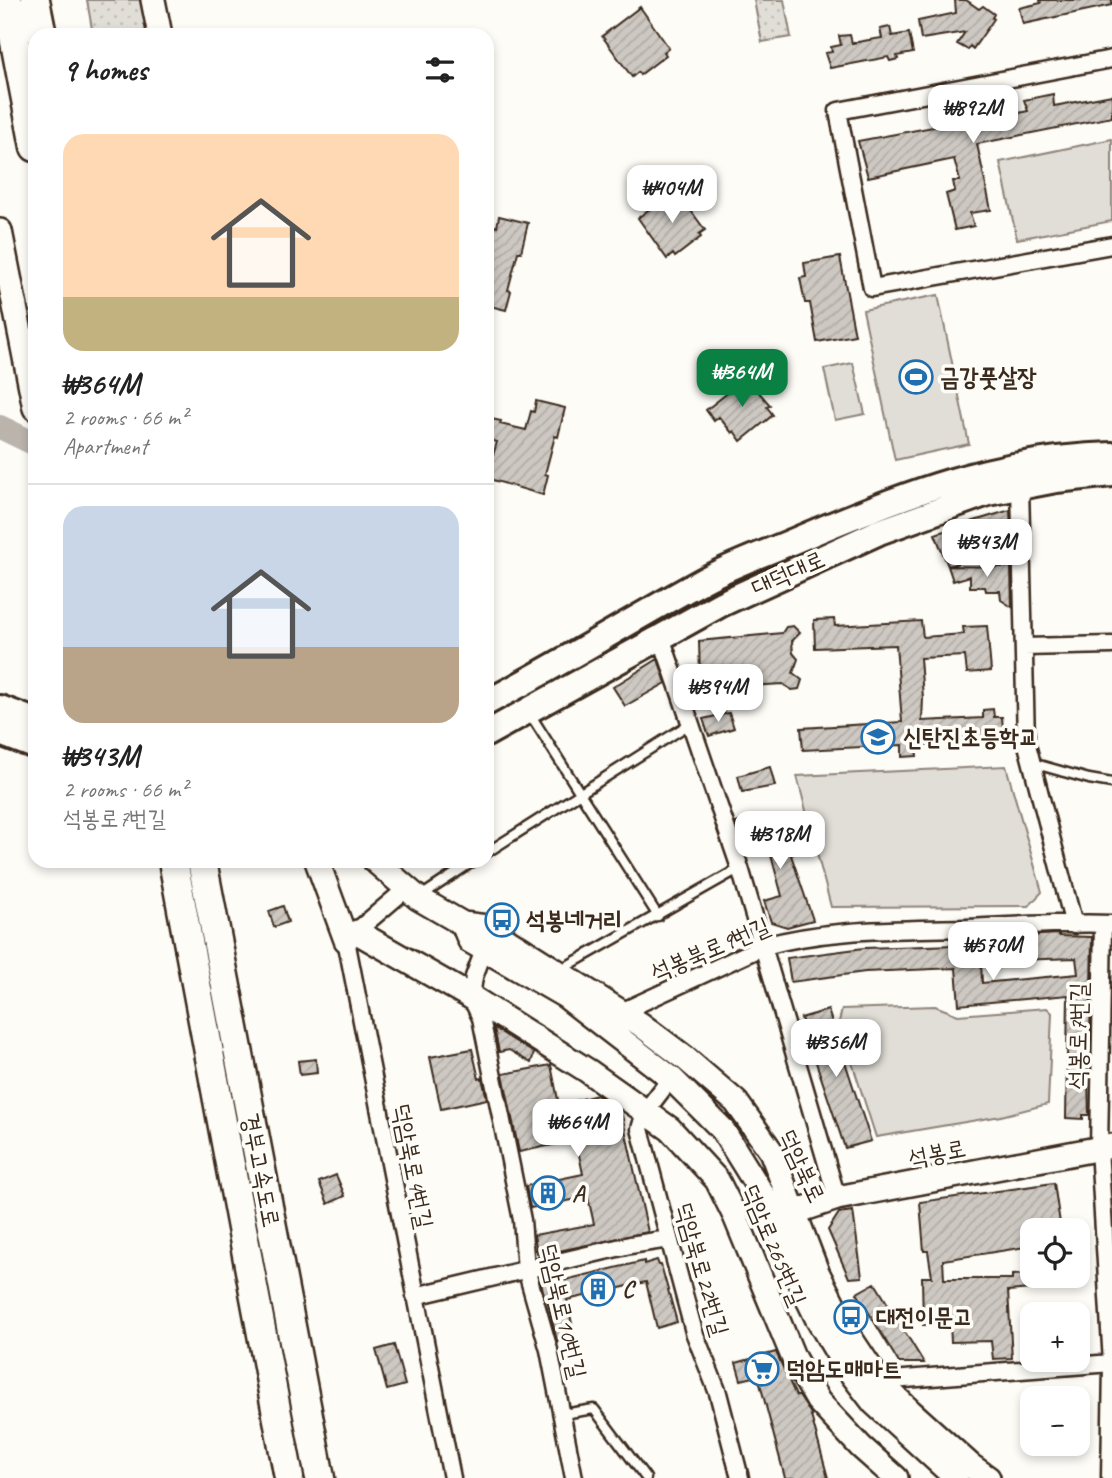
<!DOCTYPE html>
<html lang="en">
<head>
<meta charset="utf-8">
<style>
  body { margin:0; font-family:Caveat,"Poor Story",sans-serif; background:#f6f6f6; color:#222; height:100vh; display:flex; flex-direction:column; font-size:26px; white-space:nowrap }
  * { box-sizing:border-box; margin:0 }
  p { font-size:23px; color:#767676 }
  .icon { flex:none; width:38px; height:38px; fill:none; stroke:currentColor; stroke-width:2; stroke-linecap:round; stroke-linejoin:round }
  .map { position:relative; flex:1; overflow:hidden }
  .details { position:absolute; left:28px; top:28px; width:466px; height:840px; display:flex; flex-direction:column; background:#fff; border-radius:21px; box-shadow:0 4px 10px #0003 }
  .details>* { flex:none }
  .controls { position:absolute; left:1020px; top:1218px; display:grid; gap:14px }
  .controls a { display:grid; place-items:center; width:70px; height:70px; border-radius:14px; background:#fff; box-shadow:0 4px 10px #0003; font-size:35px }
  .price { position:absolute; translate:-50% -60px; padding:0 16px; border-radius:14px; background:#fff; color:#222; font-size:23px; line-height:46px; filter:drop-shadow(0 2px 4px #0008) }
  .price::after { content:''; position:absolute; left:50%; top:42px; width:21px; height:16px; margin-left:-10px; background:inherit; clip-path:polygon(0 0,100% 0,50% 100%) }
  .price.on { background:#0b8043; color:#fff }
  ul { padding:0; list-style:none }
  li { display:grid; align-content:center; gap:14px; height:371px; padding:0 35px }
  li+li { border-top:2px solid #e0e0e0 }
  li span { display:grid; place-items:center; height:217px; border-radius:21px; color:#555 }
  li>.icon { margin-inline-start:auto }
  span .icon { width:126px; height:126px; fill:#fffc; stroke-width:1 }
  li b { font-size:30px }
  h2 { display:flex; justify-content:space-between; align-items:center; height:84px; padding:0 35px; font-size:30px }
  .map>svg:first-child { display:block }
  .grass { fill:url(#grass-dots); stroke:#8e847a; stroke-width:2 }
  .pitch { fill:#e1ded7; stroke:#8e847a; stroke-width:2 }
  .lines { fill:none; stroke-linecap:round; stroke-linejoin:round }
  .river { stroke:#bbb4ad; stroke-width:24 }
  .building { fill:url(#building-hatch); stroke:#3b2a1e; stroke-width:2; fill-rule:evenodd }
  .lane-casing { stroke:#3b2a1e; stroke-width:13 }
  .street-casing { stroke:#3b2a1e; stroke-width:21 }
  .secondary-casing { stroke:#3b2a1e; stroke-width:28 }
  .primary-casing { stroke:#3b2a1e; stroke-width:30 }
  .highway-casing { stroke:#3b2a1e; stroke-width:33 }
  .lane { stroke:#fdfcf7; stroke-width:8 }
  .street { stroke:#fdfcf7; stroke-width:16 }
  .secondary { stroke:#fdfcf7; stroke-width:23 }
  .primary { stroke:#fdfcf7; stroke-width:24 }
  .highway { stroke:#fdfcf7; stroke-width:28 }
  .labels { text-anchor:middle; dominant-baseline:central; stroke-width:7; stroke-linejoin:round; paint-order:stroke }
  .poi-label { font-size:24px; font-weight:bold; fill:#3b2a1e; stroke:#fdfcf7; text-anchor:start }
  .street-label { font-size:24px; fill:#3b2a1e; stroke:#fdfcf7 }
</style>
</head>
<body>
<div class="map">
<svg width="1112" height="1478" viewBox="0 0 1112 1478">
  <defs>
    <pattern id="grass-dots" width="8" height="8" patternUnits="userSpaceOnUse" patternTransform="scale(1.75)"><rect width="8" height="8" fill="#e1ded7"/><path d="M2 2h.1M6 6h.1" fill="none" stroke="#c2bfb8" stroke-width="1.8" stroke-linecap="round"/></pattern>
    <pattern id="building-hatch" width="6" height="6" patternUnits="userSpaceOnUse" patternTransform="scale(1.75)"><rect width="6" height="6" fill="#cdc8c2"/><path d="M-1 1l2-2M0 6l6-6M5 7l2-2" fill="none" stroke="#b1aca6"/></pattern>
  </defs>
  <rect width="100%" height="100%" fill="#fdfcf7"/>
  <filter id="ink" filterUnits="userSpaceOnUse"><feTurbulence type="fractalNoise" baseFrequency=".0143" numOctaves="2"/><feDisplacementMap in="SourceGraphic" scale="14" xChannelSelector="R" yChannelSelector="G"/><feConvolveMatrix kernelMatrix="1 2 1 2 8 2 1 2 1" color-interpolation-filters="sRGB"/></filter>
  <g filter="url(#ink)">
    <path class="grass" d="M87 0H148L156 35H93Z
      M754 0H784L791 37 762 42Z"/>
    <path class="pitch" d="M1112 139V221L1017 239 1000 162Z
      M938 295 969 444 895 460 863 310Z
      M853 363 865 414 835 420 824 369Z
      M1006 766 1042 892 1029 906 831 907 797 776Z
      M935 1006 958 1015 1047 1008 1052 1013 1048 1104 1001 1116 876 1137 839 1022 842 1009Z"/>
    <g class="lines">
      <path class="river" d="M0 427 35 444"/>
    </g>
    <path class="building" d="M955 0H966L979 9 983 6 994 14 992 18 994 19 973 49 970 46 968 50 957 44 965 32 921 39 918 21 956 13Z
      M1040 0H1112V5L1023 24 1019 8 1041 3Z
      M640 7 669 48 664 52 666 55 640 75 638 72 632 77 602 36Z
      M890 27 892 36 909 33 913 53 897 56 898 59 890 61 888 57 830 68 825 53 832 52 831 47 841 45 839 36 850 35 852 43 869 40 882 38 880 29Z
      M1053 94 1054 106 1112 95V117L977 144 991 210 970 213 974 226 955 230 946 194 955 191 953 181H960L954 159 868 177 858 141 949 124 946 110 984 103 987 120 1028 111 1024 100Z
      M675 189 705 230 699 234 701 237 675 257 673 254 667 259 638 218Z
      M499 216 528 223 521 252H518L508 290 511 291 506 310 486 305V245H489L494 226 497 227Z
      M840 257 855 335 817 342 810 303H805L800 278 806 277 804 263Z
      M752 374 761 385 756 389 770 405 767 407 773 415 741 441 734 431 732 433 719 417 714 421 706 410Z
      M536 401 565 408 558 437 555 436 545 474 548 475 543 495 486 478 497 442 486 439V418L501 421 500 424 526 430 531 411 534 412Z
      M1010 510 1011 531 1001 534 1006 550 948 566 935 534 950 529 957 550 980 544 971 522Z
      M948 566 1011 567 1012 607 1001 600 1000 591H986L985 587H970V576L953 581Z
      M834 619 835 626 921 621 923 637 964 634 963 627 987 626 991 671 967 673 965 656 920 658 923 698 922 721 983 718V710L993 709 994 717H1002L1004 740 916 745 917 756 902 757V745L803 750 801 728 902 722 896 645 815 648 814 620Z
      M793 626 800 633 792 641 793 653 798 659 793 673 802 680 799 689 792 690 783 684 705 689 700 676 699 641 782 633 786 627Z
      M658 659 666 683 625 706 613 687Z
      M729 713 734 728 709 736 703 719Z
      M770 767 775 786 742 792 738 776Z
      M783 817 795 853 791 855 813 920 787 927 771 922 764 901 782 896 767 840 744 847 736 823 752 819 754 825Z
      M283 906 288 922 274 927 269 911Z
      M1059 934V936L1092 937 1090 1040H1087L1089 1115H1083V1119L1066 1118 1068 995 959 1005 956 968 865 972 791 982 787 958 864 948 987 944V938ZM1076 958 1078 974 982 983 981 961Z
      M828 1010 871 1141 845 1148 801 1018Z
      M494 1028 534 1053 531 1063 509 1050 499 1052Z
      M472 1049 479 1079 482 1078 487 1099 441 1109 430 1057Z
      M316 1059 317 1073 300 1075 298 1061Z
      M551 1065 559 1105 597 1095 621 1111 648 1232 540 1255 537 1253 534 1235 594 1224 588 1197 530 1208 526 1186 583 1174 576 1140 519 1152 503 1074Z
      M336 1175 345 1196 328 1204 319 1182Z
      M1054 1183 1061 1230H1032V1246L943 1260 944 1279H1012V1275L1032 1274V1276H1042L1043 1288 1008 1291 1012 1358 993 1359 991 1341 951 1342 950 1324 923 1325 922 1277H932L928 1251H924L920 1202Z
      M853 1211 862 1277 849 1278 828 1230 839 1213Z
      M657 1260 659 1265H661L677 1322 657 1328 646 1282 567 1300 575 1338 557 1341 546 1295H544L541 1282 544 1278 564 1273 565 1280 644 1261V1264Z
      M875 1283 897 1319 924 1363H899L857 1293Z
      M394 1345 405 1385 387 1390 376 1350Z
      M776 1352 796 1396H799L810 1412 828 1478H785L758 1376 741 1380 736 1363Z"/>
    <g class="lines">
      <defs>
        <path id="lane" d="M530 714 658 916
          M1032 763 1089 779 1112 783
          M486 853 691 723
          M421 896 474 861
          M560 970 740 868
          M563 1414 594 1409 646 1478"/>
        <path id="street" d="M1112 59 838 111 872 288 1112 245
          M1020 486 1026 741 1074 925
          M661 637 740 868 837 1198
          M1024 647 1112 645
          M406 889 346 940 452 1478
          M1103 924 1099 1148 1112 1363
          M484 950 474 977 471 997 481 1018 522 1220 526 1269 549 1350 574 1478
          M621 1012 764 946C829 928 900 930 967 928 1015 926 1064 922 1112 924
          M671 1078 645 1112 640 1129 694 1332 718 1393 740 1478
          M415 1296 630 1245 669 1239
          M879 1381 1112 1363
          M1110 1478 1112 1365"/>
        <path id="secondary" d="M153 0 160 35
          M0 231 35 408
          M317 861 346 940
          M375 861 418 898 463 924 487 927 640 1024 685 1058 736 1102 771 1151 817 1272 851 1339 879 1381 911 1412 971 1466 988 1478
          M463 924 470 941 565 996 671 1078 722 1129 766 1200 792 1266 818 1320 844 1364 874 1403 956 1478
          M357 932 471 997 588 1071 670 1129 717 1180 735 1216 794 1359 818 1401 861 1447 896 1478
          M783 1216 837 1198 1112 1146"/>
        <path id="primary" d="M486 703C560 664 631 620 704 580 733 564 766 553 796 540 901 495 996 458 1112 455
          M0 708 35 721
          M0 733 35 746
          M486 734 721 604 879 532 988 493 1056 480 1112 474"/>
        <path id="highway" d="M7 0 35 147
          M35 0 42 35
          M173 861 289 1478
          M202 861 320 1478"/>
      </defs>
      <use href="#lane" class="lane-casing"/>
      <use href="#street" class="street-casing"/>
      <use href="#secondary" class="secondary-casing"/>
      <use href="#primary" class="primary-casing"/>
      <use href="#highway" class="highway-casing"/>
      <use href="#lane" class="lane"/>
      <use href="#street" class="street"/>
      <use href="#secondary" class="secondary"/>
      <use href="#primary" class="primary"/>
      <use href="#highway" class="highway"/>
    </g>
  </g>
  <defs>
    <symbol id="stadium-ring" viewBox="-11 -11 22 22"><circle r="9.5" fill="#fdfcf7" stroke="#1f6fb2" stroke-width="1.5"/><path d="M0-5a6.5 5 0 1 0 0 10a6.5 5 0 1 0 0-10ZM-3.5-1.8h7v3.6h-7Z" fill="#1f6fb2"/></symbol>
    <symbol id="school-ring" viewBox="-11 -11 22 22"><circle r="9.5" fill="#fdfcf7" stroke="#1f6fb2" stroke-width="1.5"/><path d="M0-5L7-2L0 1L-7-2ZM-4 1L0 2.5L4 1V4Q0 6-4 4Z" fill="#1f6fb2"/></symbol>
    <symbol id="bus-ring" viewBox="-11 -11 22 22"><circle r="9.5" fill="#fdfcf7" stroke="#1f6fb2" stroke-width="1.5"/><path d="M-5-6H5V4H4V6H2V4H-2V6H-4V4H-5ZM-3.5-4V0h7V-4ZM-3.5 1.2v1.5H-2V1.2ZM2 1.2v1.5H3.5V1.2Z" fill="#1f6fb2"/></symbol>
    <symbol id="building-ring" viewBox="-11 -11 22 22"><circle r="9.5" fill="#fdfcf7" stroke="#1f6fb2" stroke-width="1.5"/><path d="M-4-6H4V6H1V3H-1V6H-4ZM-2.5-4.3h1.7v1.8h-1.7ZM.8-4.3h1.7v1.8H.8ZM-2.5-1h1.7V.8h-1.7ZM.8-1h1.7V.8H.8Z" fill="#1f6fb2"/></symbol>
    <symbol id="supermarket-ring" viewBox="-11 -11 22 22"><circle r="9.5" fill="#fdfcf7" stroke="#1f6fb2" stroke-width="1.5"/><path d="M-6-5.5h2.5l.6 2H6L4.5 2H-2.5L-4.4-4H-6ZM-1.5 3.2a1.3 1.3 0 1 0 .1 0ZM3 3.2a1.3 1.3 0 1 0 .1 0Z" fill="#1f6fb2"/></symbol>
  </defs>
  <g fill-rule="evenodd">
    <use href="#stadium-ring" x="897" y="358" width="38" height="38"/>
    <use href="#school-ring" x="859" y="718" width="38" height="38"/>
    <use href="#bus-ring" x="483" y="901" width="38" height="38"/>
    <use href="#building-ring" x="529" y="1174" width="38" height="38"/>
    <use href="#building-ring" x="579" y="1270" width="38" height="38"/>
    <use href="#bus-ring" x="832" y="1298" width="38" height="38"/>
    <use href="#supermarket-ring" x="743" y="1350" width="38" height="38"/>
  </g>
  <g class="labels">
    <g class="poi-label">
      <text x="940" y="377">금강풋살장</text>
      <text x="903" y="737">신탄진초등학교</text>
      <text x="526" y="920">석봉네거리</text>
      <text x="572" y="1193">A</text>
      <text x="622" y="1289">C</text>
      <text x="876" y="1317">대전이문고</text>
      <text x="786" y="1369">덕암도매마트</text>
    </g>
    <g class="street-label">
      <text transform="translate(788 573) rotate(-24)">대덕대로</text>
      <text transform="translate(710 949) rotate(-23)">석봉북로9번길</text>
      <text transform="translate(1078 1036) rotate(-89)">석봉로7번길</text>
      <text transform="translate(937 1153) rotate(-11)">석봉로</text>
      <text transform="translate(413 1166) rotate(79)">덕암북로4번길</text>
      <text transform="translate(802 1166) rotate(65)">덕암북로</text>
      <text transform="translate(261 1170) rotate(79)">경부고속도로</text>
      <text transform="translate(774 1245) rotate(67)">덕암로265번길</text>
      <text transform="translate(702 1269) rotate(74)">덕암북로22번길</text>
      <text transform="translate(563 1311) rotate(77)">덕암북로10번길</text>
    </g>
  </g>
</svg>
<div class="controls">
<a><svg class="icon" aria-label="locate" viewBox="0 0 24 24"><circle cx="12" cy="12" r="6"/><path d="M12 2v4M12 18v4M2 12h4M18 12h4"/></svg></a>
<a>+</a>
<a>−</a>
</div>
<b class="price" style="left:973px;top:145px">₩892M</b>
<b class="price" style="left:672px;top:225px">₩404M</b>
<b class="price on" style="left:742px;top:409px">₩364M</b>
<b class="price" style="left:987px;top:579px">₩343M</b>
<b class="price" style="left:718px;top:724px">₩394M</b>
<b class="price" style="left:780px;top:871px">₩318M</b>
<b class="price" style="left:993px;top:982px">₩570M</b>
<b class="price" style="left:836px;top:1079px">₩356M</b>
<b class="price" style="left:578px;top:1159px">₩664M</b>
<section class="details">
<h2>9 homes<svg class="icon" aria-label="filters" viewBox="0 0 24 24"><path d="M4 7h16M4 17h16"/><circle cx="9" cy="7" r="2"/><circle cx="15" cy="17" r="2"/></svg></h2>
<ul>
<li><span style="background:linear-gradient(#ffd9b3 75%,#c2b280 0)"><svg class="icon" aria-label="home" viewBox="0 0 24 24"><path d="M3 11l9-7 9 7M6 9v11h12V9"/></svg></span><div><b>₩364M</b><p>2 rooms · 66 m²</p><p>Apartment</p></div></li>
<li><span style="background:linear-gradient(#c9d6e8 65%,#b9a48a 0)"><svg class="icon" aria-label="home" viewBox="0 0 24 24"><path d="M3 11l9-7 9 7M6 9v11h12V9"/></svg></span><div><b>₩343M</b><p>2 rooms · 66 m²</p><p>석봉로7번길</p></div></li>
</ul>
</section>
</div>
</body>
</html>
